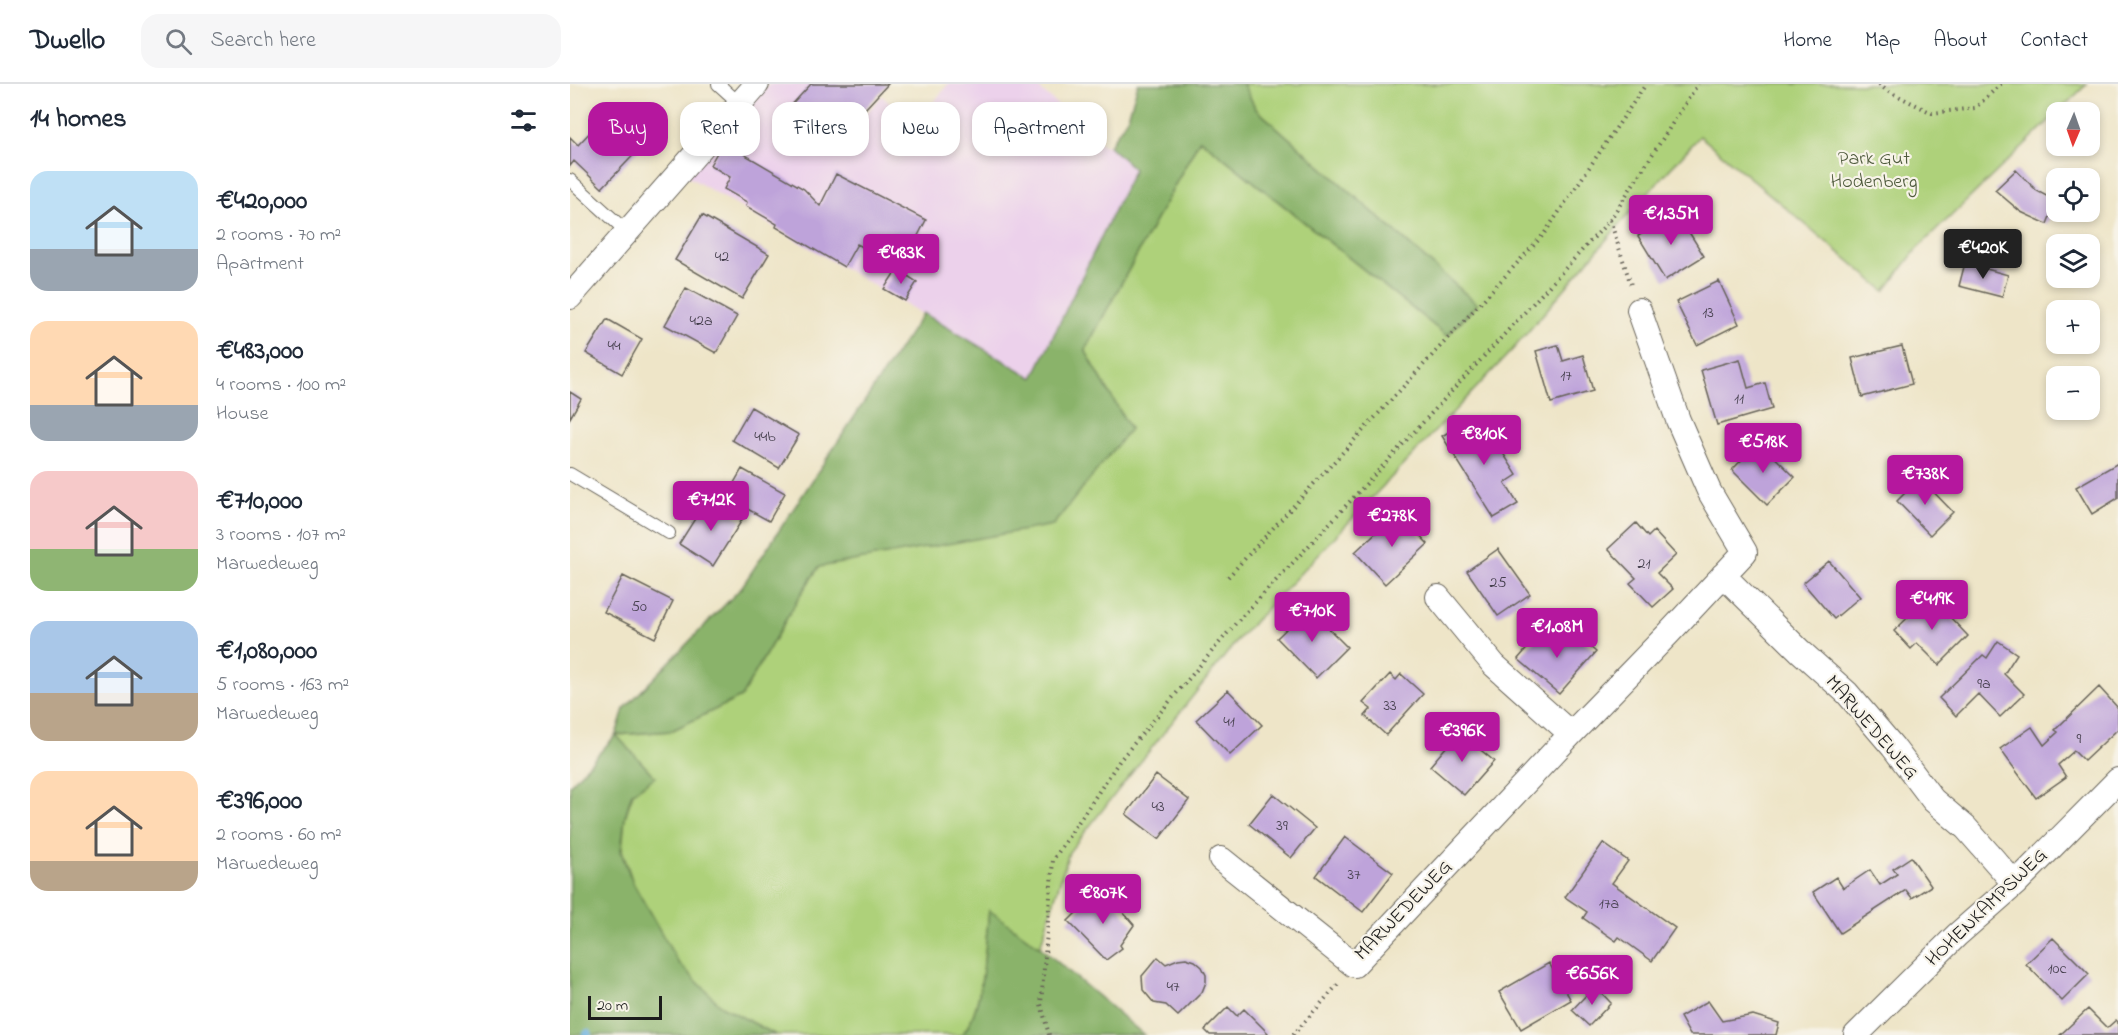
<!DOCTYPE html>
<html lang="en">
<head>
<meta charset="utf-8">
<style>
  body { margin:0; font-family:"Indie Flower",sans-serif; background:#f6f6f7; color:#1f2937; height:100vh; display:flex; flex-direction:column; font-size:22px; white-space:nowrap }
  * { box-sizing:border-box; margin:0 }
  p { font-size:20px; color:#747a83 }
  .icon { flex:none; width:33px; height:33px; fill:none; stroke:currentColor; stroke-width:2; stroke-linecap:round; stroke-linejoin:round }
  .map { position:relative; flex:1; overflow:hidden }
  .details { display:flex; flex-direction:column; background:#fff; width:570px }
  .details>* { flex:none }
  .top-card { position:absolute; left:18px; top:18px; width:570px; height:54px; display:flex; gap:12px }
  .needle { width:39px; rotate:182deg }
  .tools { position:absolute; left:1476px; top:18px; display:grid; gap:12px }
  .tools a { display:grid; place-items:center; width:54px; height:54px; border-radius:12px; background:#fff; box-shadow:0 3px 9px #0003; font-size:30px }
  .scale { position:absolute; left:18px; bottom:15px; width:74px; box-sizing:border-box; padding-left:6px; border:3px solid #1c1c1c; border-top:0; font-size:16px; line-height:21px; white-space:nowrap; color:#1c1c1c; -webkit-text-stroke:4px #f7f3e8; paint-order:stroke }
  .price { position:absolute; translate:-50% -51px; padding:0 14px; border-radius:6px; background:#b5179e; color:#fff; font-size:20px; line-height:39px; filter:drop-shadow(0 2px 3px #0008) }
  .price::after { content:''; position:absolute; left:50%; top:36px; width:18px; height:14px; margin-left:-9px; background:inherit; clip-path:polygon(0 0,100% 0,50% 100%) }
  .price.active { background:#222; color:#fff }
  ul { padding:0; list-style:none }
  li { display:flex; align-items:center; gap:18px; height:150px; padding:0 30px }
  li span { display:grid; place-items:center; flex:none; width:168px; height:120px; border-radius:18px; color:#555 }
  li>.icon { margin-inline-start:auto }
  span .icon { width:72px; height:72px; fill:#fffc; stroke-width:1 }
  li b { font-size:26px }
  h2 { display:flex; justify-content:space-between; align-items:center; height:72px; padding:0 30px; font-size:26px }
  .chip { padding:0 21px; border-radius:18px; background:#fff; box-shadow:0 3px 9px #0003; font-size:21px; line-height:54px }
  .chip.active { background:#b5179e; color:#fff }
  header { display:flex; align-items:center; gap:36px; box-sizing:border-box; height:84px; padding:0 30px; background:#fff; border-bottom:2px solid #e0e1e3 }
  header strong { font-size:28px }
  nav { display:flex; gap:33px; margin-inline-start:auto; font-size:21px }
  .search { width:420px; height:54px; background:#f6f6f7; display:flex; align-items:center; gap:15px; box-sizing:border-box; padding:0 21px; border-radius:18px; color:#747a83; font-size:22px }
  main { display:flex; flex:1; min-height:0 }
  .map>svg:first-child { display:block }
  .built { fill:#ecd1eb }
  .green { fill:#aed17a; stroke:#65764b; stroke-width:1.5 }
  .forest { fill:#8ab36a; stroke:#536843; stroke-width:1.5 }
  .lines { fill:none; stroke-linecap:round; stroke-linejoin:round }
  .stream { stroke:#69b0e0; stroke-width:8 }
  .building { fill:#bea3da }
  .service-casing { stroke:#666258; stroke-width:14 }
  .minor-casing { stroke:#666258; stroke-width:26 }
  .path { stroke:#666258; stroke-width:4; stroke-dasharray:1.5 4.5; stroke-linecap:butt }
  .service { stroke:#fff; stroke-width:12 }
  .minor { stroke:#fff; stroke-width:24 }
  .labels { text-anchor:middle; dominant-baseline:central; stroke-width:4.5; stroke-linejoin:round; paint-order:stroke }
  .number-label { font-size:16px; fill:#443e4c }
  .park-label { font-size:20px; fill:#4f5b3d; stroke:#f7f3e8 }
  .street-label { font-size:20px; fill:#1c1c1c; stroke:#f7f3e8 }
</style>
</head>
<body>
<header>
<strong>Dwello</strong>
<div class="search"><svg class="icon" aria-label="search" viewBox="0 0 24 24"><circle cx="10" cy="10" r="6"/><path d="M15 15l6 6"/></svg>Search here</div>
<nav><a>Home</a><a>Map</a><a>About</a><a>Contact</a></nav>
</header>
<main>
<section class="details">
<h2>14 homes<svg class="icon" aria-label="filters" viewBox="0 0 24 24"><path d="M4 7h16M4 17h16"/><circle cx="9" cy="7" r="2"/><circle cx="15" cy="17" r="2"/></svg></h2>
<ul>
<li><span style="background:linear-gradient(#bfe0f5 65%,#9aa5b1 0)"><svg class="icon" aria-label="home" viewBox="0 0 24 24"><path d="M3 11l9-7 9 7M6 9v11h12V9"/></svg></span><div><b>€420,000</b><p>2 rooms · 70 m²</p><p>Apartment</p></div></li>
<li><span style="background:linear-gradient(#ffd9b3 70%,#9aa5b1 0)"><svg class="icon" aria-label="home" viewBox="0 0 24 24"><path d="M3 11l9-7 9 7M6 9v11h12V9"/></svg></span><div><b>€483,000</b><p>4 rooms · 100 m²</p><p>House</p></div></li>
<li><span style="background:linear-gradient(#f6c9c9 65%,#8fb573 0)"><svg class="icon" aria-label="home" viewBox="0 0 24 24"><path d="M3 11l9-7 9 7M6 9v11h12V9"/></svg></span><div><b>€710,000</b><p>3 rooms · 107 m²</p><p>Marwedeweg</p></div></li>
<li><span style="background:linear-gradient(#a9c7e8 60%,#b9a48a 0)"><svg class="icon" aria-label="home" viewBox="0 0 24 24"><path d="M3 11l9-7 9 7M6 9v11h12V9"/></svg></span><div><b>€1,080,000</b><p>5 rooms · 163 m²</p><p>Marwedeweg</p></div></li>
<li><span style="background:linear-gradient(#ffd9b3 75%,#b9a48a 0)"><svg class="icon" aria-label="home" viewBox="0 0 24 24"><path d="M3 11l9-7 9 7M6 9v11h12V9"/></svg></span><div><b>€396,000</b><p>2 rooms · 60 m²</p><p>Marwedeweg</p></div></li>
</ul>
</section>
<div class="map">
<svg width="1548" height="951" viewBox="0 0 1548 951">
  <rect width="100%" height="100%" fill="#f7f3e8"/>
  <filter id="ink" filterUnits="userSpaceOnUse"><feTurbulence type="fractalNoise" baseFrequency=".0167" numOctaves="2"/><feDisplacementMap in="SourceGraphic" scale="12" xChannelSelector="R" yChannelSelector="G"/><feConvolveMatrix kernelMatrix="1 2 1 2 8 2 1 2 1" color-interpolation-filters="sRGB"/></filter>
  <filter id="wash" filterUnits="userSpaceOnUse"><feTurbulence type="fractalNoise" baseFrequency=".008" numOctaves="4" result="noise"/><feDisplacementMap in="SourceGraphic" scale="24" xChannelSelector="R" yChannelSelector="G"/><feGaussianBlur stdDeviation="1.35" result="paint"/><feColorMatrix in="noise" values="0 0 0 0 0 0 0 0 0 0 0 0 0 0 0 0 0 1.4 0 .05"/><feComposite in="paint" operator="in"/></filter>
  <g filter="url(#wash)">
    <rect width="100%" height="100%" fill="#eee5c8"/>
    <path class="built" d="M199 0H262L293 33 312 12 345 42 378 0H464L533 61 539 62 564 85 463 295 117 92Z"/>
    <path class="green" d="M673 0H1517L1346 166 1315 207 1130 52 1049 141 945 263 669 554 499 768 470 863 419 827C415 858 414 930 391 951H206L151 922 107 878 63 799 52 766 55 733 63 709 84 693 46 651 101 647 171 613 232 508 248 483 560 345 515 266 630 55 877 252 907 220 686 25Z"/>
    <path class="forest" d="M568 0H673L686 25 907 220 877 252 630 55 515 266 560 345 483 441 249 483 232 508 171 613 101 647 46 651 85 693 62 709 55 733 51 768 63 799 108 878 151 922 206 951H2L0 950V701L46 651 54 625 171 504 353 229 463 294 564 85 539 62 558 33Z
      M419 826 470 863 574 951H391C414 930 415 858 419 826Z"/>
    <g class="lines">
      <path class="stream" d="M16 951 18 949"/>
    </g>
    <g id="blocks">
      <path class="building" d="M241 0H318L259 64 217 26Z
        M44 23 78 56 32 104 4 77 0 82V53L8 61Z
        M153 58 234 105 250 122 266 90 356 136 332 183 287 160 274 183 206 143 207 140 176 122 177 118 154 105 160 93 140 81Z
        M1446 86 1467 107 1486 117 1477 140 1451 128 1425 106Z
        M1107 129 1134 172 1095 196 1068 152Z
        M132 131 199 170 172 215 105 176Z
        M1395 179 1438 191 1432 213 1389 202Z
        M327 185 347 198 335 217 314 205Z
        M1149 197 1169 240 1127 261 1106 218Z
        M116 204 167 232 146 269 95 241Z
        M37 235 72 255 52 290 16 269Z
        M988 261 993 277 1013 271 1023 307 981 319 966 267Z
        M1332 262 1342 300 1292 313 1282 274Z
        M1170 275 1178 304 1195 299 1202 325 1147 341 1131 286Z
        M0 308 11 315 0 334Z
        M181 323 229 351 209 384 162 356Z
        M898 336 908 353 919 347 947 391 935 399 948 420 924 434 872 352Z
        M1189 358 1225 393 1197 421 1162 386Z
        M1548 379V414L1522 430 1506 403Z
        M172 385 215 409 199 437 156 413Z
        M1350 394 1383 428 1360 451 1327 417Z
        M138 414 172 436 143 482 109 460Z
        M828 428 858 460 815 500 785 468Z
        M1066 439 1078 453 1084 447 1106 471 1087 489 1103 505 1083 523 1060 499 1066 494 1038 465Z
        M928 465 960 510 928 532 897 487Z
        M1259 477 1290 513 1264 535 1233 499Z
        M53 492 103 517 85 554 34 528Z
        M1360 512 1398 552 1369 581 1347 559 1341 565 1324 547Z
        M738 524 777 563 746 594 707 554Z
        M973 546 991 562 1003 548 1026 568 989 610 948 575Z
        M1428 557 1447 570 1434 590 1454 610 1430 633 1408 610 1386 632 1369 614 1413 571 1417 574Z
        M820 590 826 596 831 590 853 610 816 651 795 632 801 625 793 619Z
        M1529 603 1548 624V645L1514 677 1504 667 1488 681 1496 693 1466 714 1430 665 1462 643 1474 661 1488 648 1485 646Z
        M658 606 692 641 660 671 626 636Z
        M889 648 924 677 894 711 860 682Z
        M586 691 619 716 589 755 556 730Z
        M703 710 745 744 721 774 679 740Z
        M775 753 823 789 793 828 746 792Z
        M1033 759 1058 777 1042 799 1105 844 1082 877 1049 853 1046 857 1013 834 1017 828 995 813Z
        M1341 773 1361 802 1342 814 1336 806 1270 849 1243 808 1266 793 1273 804 1300 786 1310 801 1327 790 1323 785Z
        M536 808 564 841 550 861 552 864 536 876 498 837 510 825Z
        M1483 854 1519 890 1492 917 1456 880Z
        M588 873 596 880 608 875 616 874 625 877 632 883 636 891V898L632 908 608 932 596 921 584 919 573 906 572 892Z
        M979 879 1001 916 951 945 929 908Z
        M1025 902 1041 919 1019 942 1002 926Z
        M1138 917 1152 937 1183 931 1209 939 1206 951H1120L1110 933Z
        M658 923 667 932 674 925 698 949 696 951H640L635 946Z
        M1518 925 1537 944 1546 936 1548 938V951H1490Z"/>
    </g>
  </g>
  <g filter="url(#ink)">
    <use href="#blocks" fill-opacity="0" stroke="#666258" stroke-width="1.5"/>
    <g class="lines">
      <defs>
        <path id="service" d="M148 0 170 20
          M0 96 57 148
          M0 390 99 449"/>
        <path id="minor" d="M0 213 187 0
          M1153 491 1230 567 1277 609 1323 663 1363 716 1396 744 1445 800
          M868 513 924 581 1001 650
          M651 775 784 881 1001 650 1098 550 1175 468 1139 407 1108 336 1069 226
          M1286 951 1387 851 1445 800 1548 696"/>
      </defs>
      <use href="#service" class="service-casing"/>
      <use href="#minor" class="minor-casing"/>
      <path class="path" d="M1309 0 1316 6 1362 29 1405 24 1431 0
        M1040 136 1062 204
        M658 493 974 150 1076 0
        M479 951 471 920 483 776 550 676 666 539 747 453 1040 136 1128 0
        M723 951 770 898"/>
      <use href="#service" class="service"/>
      <use href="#minor" class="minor"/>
    </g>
  </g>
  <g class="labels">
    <g class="number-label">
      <text x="152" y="173">42</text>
      <text x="1138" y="229">13</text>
      <text x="131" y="237">42a</text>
      <text x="44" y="262">44</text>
      <text x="996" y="292">17</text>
      <text x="1169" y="315">11</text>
      <text x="195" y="353">44b</text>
      <text x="1074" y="480">21</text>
      <text x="928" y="499">25</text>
      <text x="69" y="523">50</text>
      <text x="1414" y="600">9a</text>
      <text x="820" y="622">33</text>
      <text x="659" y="638">41</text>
      <text x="1509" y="655">9</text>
      <text x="588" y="723">43</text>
      <text x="712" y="742">39</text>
      <text x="784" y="791">37</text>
      <text x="1039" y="820">17a</text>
      <text x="1487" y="885">10c</text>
      <text x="603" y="903">47</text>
    </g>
    <g class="park-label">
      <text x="1304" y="75">Park Gut<tspan x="1304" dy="23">Hodenberg</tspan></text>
    </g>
    <g class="street-label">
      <text transform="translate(1301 644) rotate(49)">MARWEDEWEG</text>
      <text transform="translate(1417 824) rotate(-44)">HOHENKAMPSWEG</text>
      <text transform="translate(834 827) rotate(-46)">MARWEDEWEG</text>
    </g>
  </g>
</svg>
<div class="tools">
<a><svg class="needle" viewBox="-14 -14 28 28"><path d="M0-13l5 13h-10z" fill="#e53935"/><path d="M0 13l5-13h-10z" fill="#747a83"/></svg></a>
<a><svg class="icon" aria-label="locate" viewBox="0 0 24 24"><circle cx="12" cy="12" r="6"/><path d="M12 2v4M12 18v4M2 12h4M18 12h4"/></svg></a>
<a><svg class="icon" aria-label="layers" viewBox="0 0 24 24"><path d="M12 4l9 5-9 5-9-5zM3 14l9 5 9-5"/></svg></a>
<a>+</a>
<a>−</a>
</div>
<div class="scale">20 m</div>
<b class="price" style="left:1101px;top:162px">€1.35M</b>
<b class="price active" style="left:1413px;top:196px">€420K</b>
<b class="price" style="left:331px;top:201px">€483K</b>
<b class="price" style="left:914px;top:382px">€810K</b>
<b class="price" style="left:1193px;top:390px">€518K</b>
<b class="price" style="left:1355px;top:422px">€738K</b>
<b class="price" style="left:141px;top:448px">€712K</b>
<b class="price" style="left:822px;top:464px">€278K</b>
<b class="price" style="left:1362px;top:547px">€419K</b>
<b class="price" style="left:742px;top:559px">€710K</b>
<b class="price" style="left:987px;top:575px">€1.08M</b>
<b class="price" style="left:892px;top:679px">€396K</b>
<b class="price" style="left:533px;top:841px">€807K</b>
<b class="price" style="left:1022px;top:922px">€656K</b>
<div class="top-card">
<a class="chip active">Buy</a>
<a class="chip">Rent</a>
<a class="chip">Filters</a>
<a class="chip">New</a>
<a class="chip">Apartment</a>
</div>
</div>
</main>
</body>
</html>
